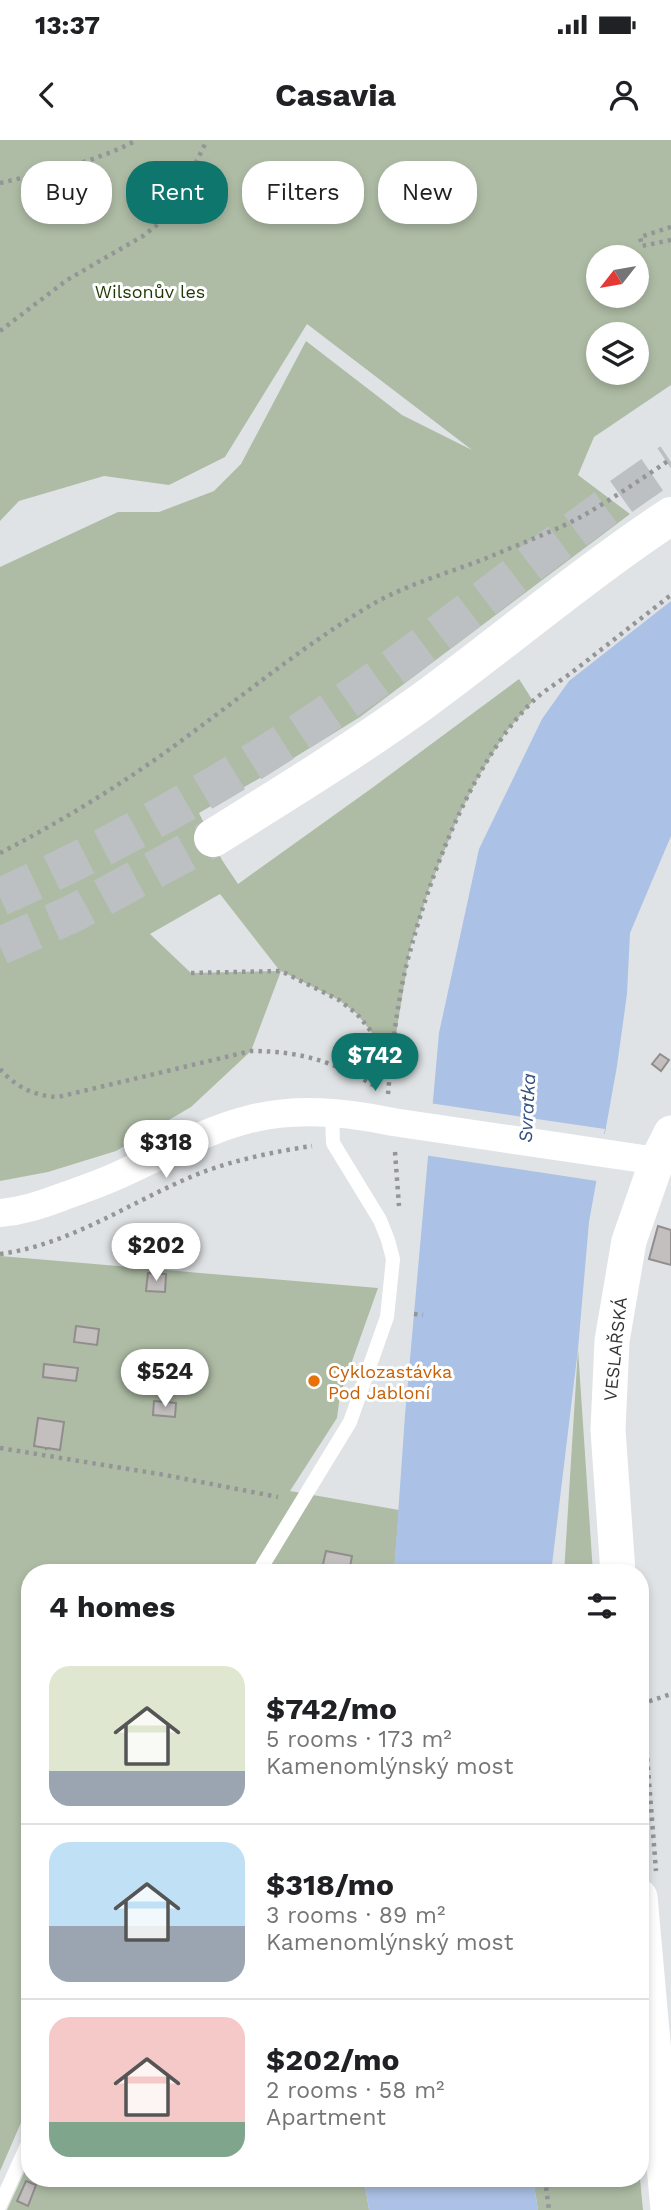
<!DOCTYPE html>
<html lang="en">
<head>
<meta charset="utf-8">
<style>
  body { margin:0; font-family:"Work Sans",sans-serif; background:#f6f6f6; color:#202124; height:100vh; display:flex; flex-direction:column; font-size:26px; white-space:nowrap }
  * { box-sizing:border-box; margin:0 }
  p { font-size:23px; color:#757577 }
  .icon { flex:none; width:38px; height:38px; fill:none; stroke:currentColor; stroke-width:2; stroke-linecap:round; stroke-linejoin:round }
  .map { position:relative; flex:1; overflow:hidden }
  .panel { position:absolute; left:21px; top:1424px; width:628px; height:623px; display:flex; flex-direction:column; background:#fff; border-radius:28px; box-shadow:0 4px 10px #0003 }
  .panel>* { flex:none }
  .guide { position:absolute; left:21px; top:21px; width:630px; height:63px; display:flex; gap:14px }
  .needle { width:46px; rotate:239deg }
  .tools { position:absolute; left:586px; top:105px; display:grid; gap:14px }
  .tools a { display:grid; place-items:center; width:63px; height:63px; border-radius:50%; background:#fff; box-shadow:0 4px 10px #0003; font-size:35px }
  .price { position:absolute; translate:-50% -60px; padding:0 16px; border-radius:24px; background:#fff; color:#222; font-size:23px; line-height:46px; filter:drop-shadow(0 2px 4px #0008) }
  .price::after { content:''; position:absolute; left:50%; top:42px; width:21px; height:16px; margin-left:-10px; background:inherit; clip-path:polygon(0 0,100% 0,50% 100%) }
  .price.on { background:#0f766e; color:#fff }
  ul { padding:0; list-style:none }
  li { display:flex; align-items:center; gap:21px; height:175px; padding:0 28px }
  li+li { border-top:2px solid #e0e0e0 }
  li span { display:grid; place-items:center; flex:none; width:196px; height:140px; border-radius:21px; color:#555 }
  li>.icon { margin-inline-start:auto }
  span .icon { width:84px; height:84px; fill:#fffc; stroke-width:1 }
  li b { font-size:30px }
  h2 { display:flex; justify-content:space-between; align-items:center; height:84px; padding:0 28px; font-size:30px }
  .chip { padding:0 24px; border-radius:28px; background:#fff; box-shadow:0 4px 10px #0003; font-size:24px; line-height:63px }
  .chip.on { background:#0f766e; color:#fff }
  .status { display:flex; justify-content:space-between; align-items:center; height:49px; padding:0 35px; background:#fff; direction:ltr }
  .status svg { height:19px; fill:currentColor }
  header { display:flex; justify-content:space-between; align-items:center; height:91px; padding:0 28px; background:#fff; font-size:32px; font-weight:700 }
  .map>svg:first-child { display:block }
  .green { fill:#aebca5; fill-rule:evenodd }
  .water { fill:#abc1e5 }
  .pier { fill:#e0e3e5 }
  .building { fill:#c3bfbe; stroke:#918d8c; stroke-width:2 }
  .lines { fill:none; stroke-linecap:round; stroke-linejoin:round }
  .trunk-tunnel { stroke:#bdc0c2; stroke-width:38; stroke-dasharray:38 19; stroke-linecap:butt }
  .path { stroke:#939597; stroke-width:4.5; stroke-dasharray:3.5 5; stroke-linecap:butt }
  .service { stroke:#fff; stroke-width:14 }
  .minor { stroke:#fff; stroke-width:28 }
  .tertiary { stroke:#fff; stroke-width:35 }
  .trunk { stroke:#fff; stroke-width:38 }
  .food-dot { fill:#e8710a; stroke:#fff; stroke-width:2.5 }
  .labels { text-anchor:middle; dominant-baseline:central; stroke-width:6; stroke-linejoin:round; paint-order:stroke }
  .park-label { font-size:18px; fill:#1d3901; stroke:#fff }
  .street-label { font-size:18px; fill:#333435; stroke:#fff }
  .food-label { font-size:18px; fill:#c56008; stroke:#fff; text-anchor:start }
  .water-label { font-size:19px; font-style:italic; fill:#334f7f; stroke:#fff }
</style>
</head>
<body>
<div class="status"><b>13:37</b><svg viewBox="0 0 49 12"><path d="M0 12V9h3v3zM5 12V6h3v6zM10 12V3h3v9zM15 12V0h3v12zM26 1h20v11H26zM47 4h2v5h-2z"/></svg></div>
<header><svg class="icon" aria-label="back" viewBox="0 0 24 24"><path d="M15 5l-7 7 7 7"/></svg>Casavia<svg class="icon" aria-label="person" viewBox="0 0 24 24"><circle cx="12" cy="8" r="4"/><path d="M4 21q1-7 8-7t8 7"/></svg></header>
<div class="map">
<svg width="671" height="2070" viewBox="0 0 671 2070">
  <rect width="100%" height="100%" fill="#e0e3e5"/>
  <path class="green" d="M0 0H671V245L594 297 578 335 630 374 360 577 279 627 199 673 222 720 238 744 372 648 519 539 533 561 506 592 479 636 458 677 429 749 410 809 392 918 357 874 339 860 281 831 251 911 191 967 116 1011 48 1032 0 1041V427L118 372H159L214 351 241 324 306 201 402 275 472 310 307 184 225 317 169 345 104 336 19 361 0 381ZM598 117H637V156H598ZM598 194H637V233H598ZM220 754 280 831 191 833 150 794Z
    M0 1116 378 1148 340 1255 337 1278 290 1351 399 1370 394 1433H30V1962L0 2031Z
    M578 1209 593 1433H564Z
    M30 2020V2039H364L369 2070H7Z
    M533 2039H640L643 2070H538Z"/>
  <path class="water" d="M671 461V696L630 793 627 854 617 926 589 1082 578 1209 551 1433H394L405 1275 439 893 479 709 542 579 569 541Z
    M364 2039H533L538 2070H369Z"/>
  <path class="pier" d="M429 963 605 989 604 994H607L601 1037H598L597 1041 424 1015Z"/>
  <path class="building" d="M660 914 669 920 661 931 652 924Z
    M658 1086 671 1090V1125L649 1119Z
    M148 1133 166 1134 165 1152 146 1151Z
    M76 1186 99 1189 97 1205 74 1202Z
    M44 1224 78 1228 76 1241 43 1237Z
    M154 1261 176 1263 175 1277 153 1275Z
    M38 1278 64 1282 60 1310 48 1308 46 1309V1308L34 1306Z
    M326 1411 352 1416 349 1433H321Z
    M26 2041 36 2045 28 2066 17 2061Z"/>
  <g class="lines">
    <path class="trunk-tunnel" d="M0 757C139 695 275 614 398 524 489 457 577 385 671 322
      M0 806 72 774 213 698"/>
    <path class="path" d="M0 43C47 32 94 23 137 0
      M671 87 640 97 642 106 671 100
      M0 191 67 140 143 96 163 80 179 57 207 0
      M0 713C66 679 129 640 189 595 249 551 306 504 371 465 409 443 453 432 494 415 524 402 558 390 586 374 615 357 643 338 671 319
      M191 833 281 831 339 860 357 874 392 917
      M0 929C16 947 34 956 58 957L251 911C301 911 336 922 378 948
      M388 954C392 908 398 852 411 808 432 730 474 619 532 562 544 550 561 541 575 530 607 505 639 480 671 455
      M395 1012 399 1066
      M0 1114C74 1104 134 1059 203 1032 235 1020 277 1011 312 1006
      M414 1174 423 1175
      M398 1230 408 1232
      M0 1308 165 1335 278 1357
      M640 1525 656 1731
      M641 1564 671 1554
      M545 2039 549 2070"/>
    <path class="service" d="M258 1433 350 1282 387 1177 393 1119 388 1100 380 1080 333 1003 332 972
      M0 2065 30 1999"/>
    <path class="minor" d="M0 1073C23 1071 40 1065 62 1057 78 1051 96 1045 112 1038 157 1019 201 991 250 979 297 967 346 972 393 982L657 1021"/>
    <path class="tertiary" d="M618 1433 608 1290 612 1201 629 1101 657 1021 671 993
      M640 1757 668 2070"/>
    <path class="trunk" d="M213 698C284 654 355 610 423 561 506 500 585 433 671 376"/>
  </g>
  <circle class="food-dot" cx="314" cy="1241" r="7"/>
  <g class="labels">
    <g class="park-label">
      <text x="150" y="151">Wilsonův les</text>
    </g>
    <g class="street-label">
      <text transform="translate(615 1209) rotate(-84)">VESLAŘSKÁ</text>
    </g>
    <g class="food-label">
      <text x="328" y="1231">Cyklozastávka<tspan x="328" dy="21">Pod Jabloní</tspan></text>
    </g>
    <g class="water-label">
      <text transform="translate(527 968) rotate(-87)">Svratka</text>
    </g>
  </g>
</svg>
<div class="tools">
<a><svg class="needle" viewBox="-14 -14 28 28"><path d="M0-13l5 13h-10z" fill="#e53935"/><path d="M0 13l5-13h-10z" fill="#757577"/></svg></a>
<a><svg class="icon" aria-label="layers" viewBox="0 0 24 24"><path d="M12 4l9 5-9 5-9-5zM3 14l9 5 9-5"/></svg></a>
</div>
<b class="price on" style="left:375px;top:953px">$742</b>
<b class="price" style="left:166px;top:1040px">$318</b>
<b class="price" style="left:156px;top:1143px">$202</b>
<b class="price" style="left:165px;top:1269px">$524</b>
<div class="guide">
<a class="chip">Buy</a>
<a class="chip on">Rent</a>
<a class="chip">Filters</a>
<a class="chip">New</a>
</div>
<section class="panel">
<h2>4 homes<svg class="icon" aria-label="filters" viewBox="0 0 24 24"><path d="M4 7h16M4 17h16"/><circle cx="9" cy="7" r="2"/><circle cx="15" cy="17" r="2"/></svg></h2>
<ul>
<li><span style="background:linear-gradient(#dfe7d0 75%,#9aa5b1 0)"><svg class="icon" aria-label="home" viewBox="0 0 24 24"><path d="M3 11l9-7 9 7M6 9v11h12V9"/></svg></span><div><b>$742/mo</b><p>5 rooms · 173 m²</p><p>Kamenomlýnský most</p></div></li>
<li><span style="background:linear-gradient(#bfe0f5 60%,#9aa5b1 0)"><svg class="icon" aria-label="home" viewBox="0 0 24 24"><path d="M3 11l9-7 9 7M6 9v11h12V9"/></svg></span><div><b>$318/mo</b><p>3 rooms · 89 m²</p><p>Kamenomlýnský most</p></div></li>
<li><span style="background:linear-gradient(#f6c9c9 75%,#7fa58c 0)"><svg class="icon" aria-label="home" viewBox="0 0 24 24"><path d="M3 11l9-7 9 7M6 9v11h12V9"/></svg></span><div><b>$202/mo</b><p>2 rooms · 58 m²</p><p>Apartment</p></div></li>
</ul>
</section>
</div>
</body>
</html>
